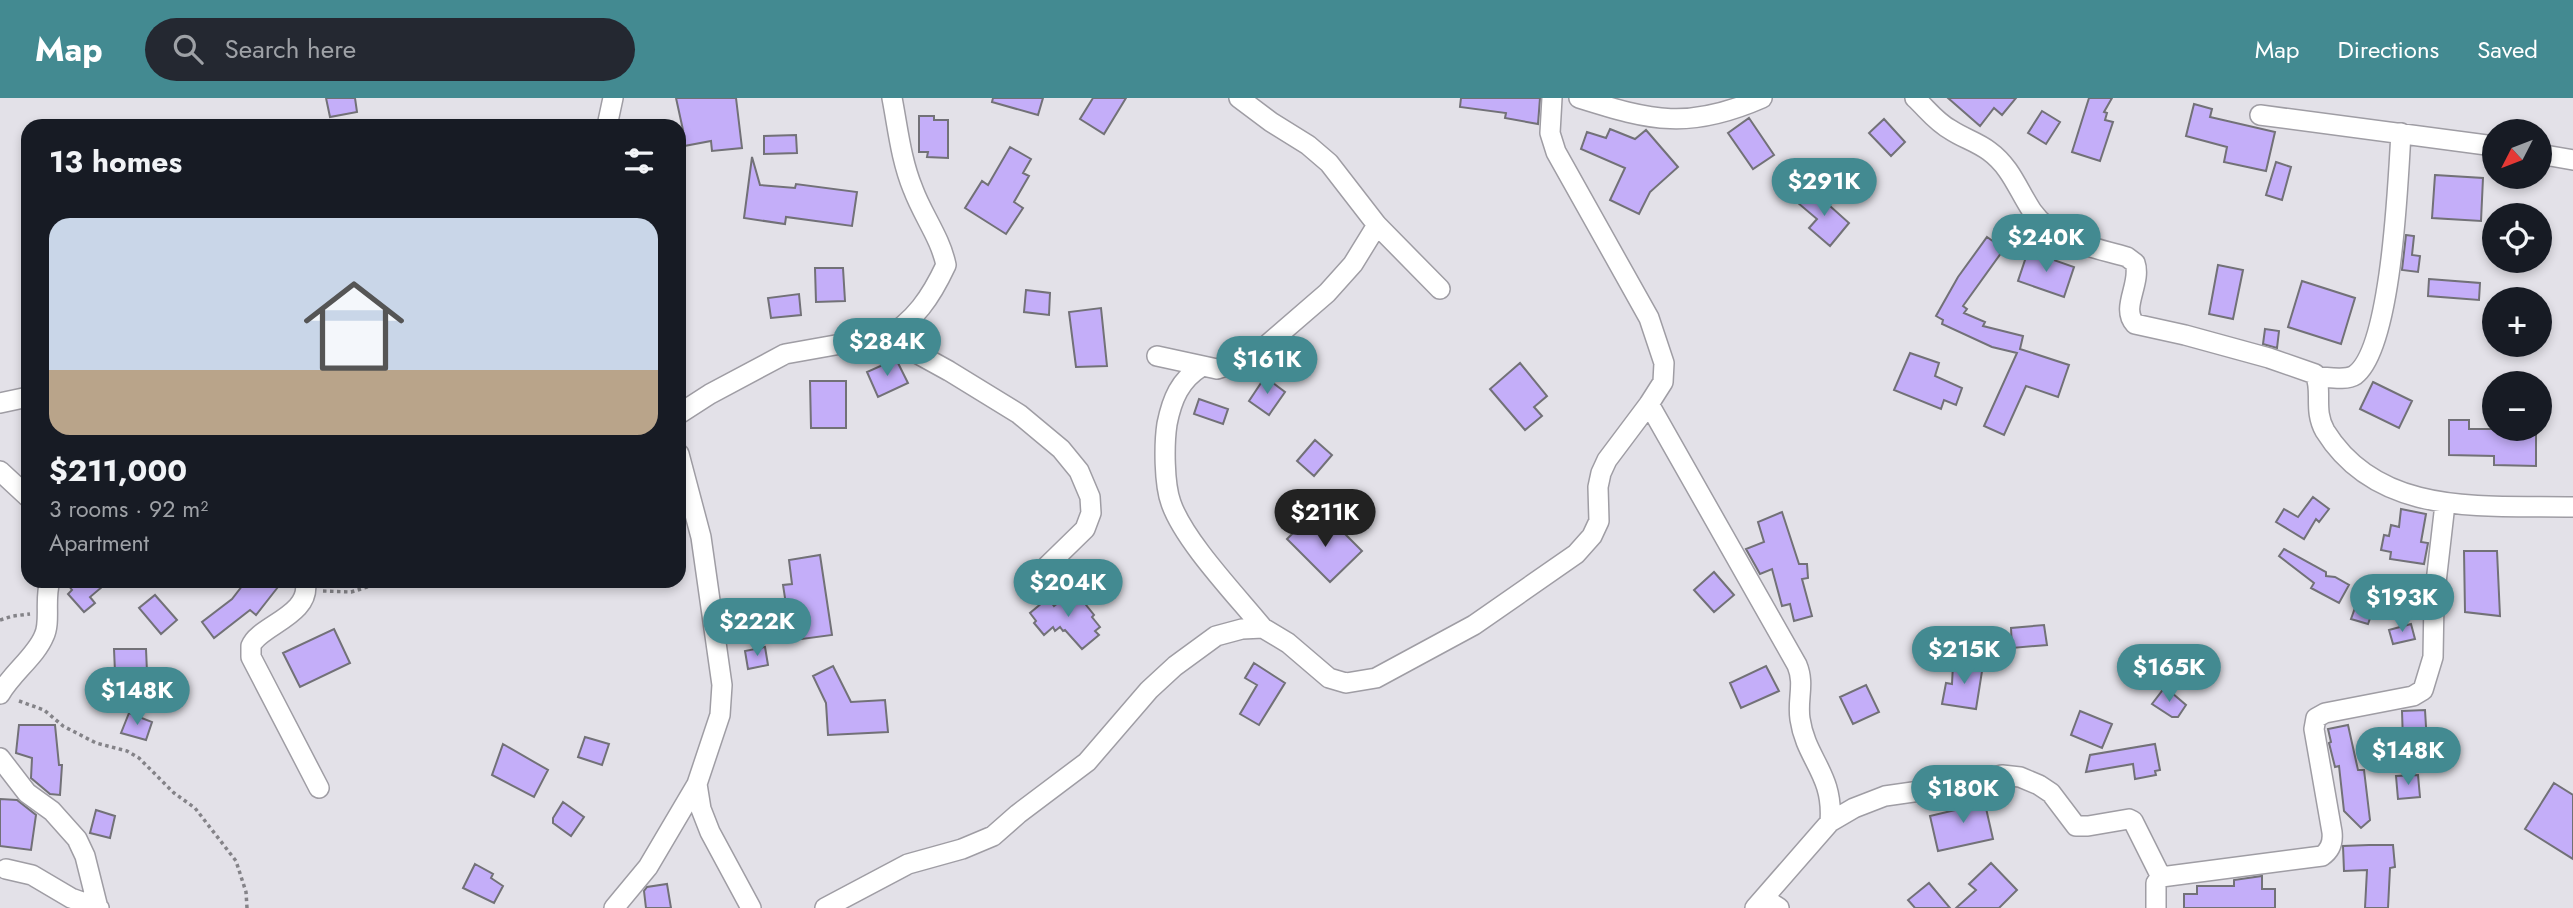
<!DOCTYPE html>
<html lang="en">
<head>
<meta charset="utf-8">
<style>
  body { margin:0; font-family:Jost,sans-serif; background:#242831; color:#f1f3f6; height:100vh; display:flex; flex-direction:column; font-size:26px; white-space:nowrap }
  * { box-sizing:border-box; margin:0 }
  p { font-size:23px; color:#9ea1a6 }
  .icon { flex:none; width:38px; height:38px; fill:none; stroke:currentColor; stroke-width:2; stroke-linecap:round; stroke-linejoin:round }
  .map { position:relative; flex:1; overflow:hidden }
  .drawer { position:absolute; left:21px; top:21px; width:665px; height:469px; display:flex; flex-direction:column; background:#171b24; border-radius:21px; box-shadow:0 4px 10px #0003 }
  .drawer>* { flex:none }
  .needle { width:46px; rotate:228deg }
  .buttons { position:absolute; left:2482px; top:21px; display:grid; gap:14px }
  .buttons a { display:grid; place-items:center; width:70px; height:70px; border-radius:50%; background:#171b24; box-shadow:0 4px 10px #0003; font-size:35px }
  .price { position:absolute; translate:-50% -60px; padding:0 16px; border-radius:24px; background:#438a91; color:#fff; font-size:23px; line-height:46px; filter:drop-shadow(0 2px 4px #0008) }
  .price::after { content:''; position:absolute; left:50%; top:42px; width:21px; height:16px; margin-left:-10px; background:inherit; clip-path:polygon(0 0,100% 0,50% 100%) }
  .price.selected { background:#222; color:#fff }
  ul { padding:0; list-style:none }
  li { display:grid; align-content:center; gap:14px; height:371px; padding:0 28px }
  li span { display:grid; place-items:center; height:217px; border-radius:21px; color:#555 }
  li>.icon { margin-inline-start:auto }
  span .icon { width:126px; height:126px; fill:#fffc; stroke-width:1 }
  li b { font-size:30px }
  h2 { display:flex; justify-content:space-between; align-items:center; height:84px; padding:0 28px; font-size:30px }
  header { display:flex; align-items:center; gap:42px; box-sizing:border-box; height:98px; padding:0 35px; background:#438a91; color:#fff }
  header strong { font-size:33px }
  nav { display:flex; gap:38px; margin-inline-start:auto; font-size:24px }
  .search { width:490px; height:63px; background:#242831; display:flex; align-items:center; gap:18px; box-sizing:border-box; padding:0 24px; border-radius:38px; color:#9ea1a6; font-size:26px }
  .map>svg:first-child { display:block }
  .building { fill:#c4aef9; stroke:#727177; stroke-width:2 }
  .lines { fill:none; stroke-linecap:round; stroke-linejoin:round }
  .minor-casing { stroke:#9f9da4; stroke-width:22 }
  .path { stroke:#848388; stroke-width:3.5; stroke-dasharray:3.5 3.5; stroke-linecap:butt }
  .minor { stroke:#fff; stroke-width:19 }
</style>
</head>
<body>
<header>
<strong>Map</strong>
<div class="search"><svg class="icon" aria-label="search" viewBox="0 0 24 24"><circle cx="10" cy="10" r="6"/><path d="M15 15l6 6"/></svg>Search here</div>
<nav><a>Map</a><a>Directions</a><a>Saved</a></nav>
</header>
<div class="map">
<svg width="2573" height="810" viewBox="0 0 2573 810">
  <rect width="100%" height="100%" fill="#e3e1e8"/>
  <path class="building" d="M326 0H355L357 14 330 19Z
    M676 0H736L742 50 712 53 711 43 679 49V32H683Z
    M993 0H1043L1038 17 992 4Z
    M1093 0H1126L1104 36 1080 21Z
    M1461 0H1540L1538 26 1505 20 1506 15 1460 9Z
    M1948 0H2016L2002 17 1994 10 1980 28Z
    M2089 0H2112L2104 14 2107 15 2105 22 2113 24 2100 63 2072 54Z
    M2194 6 2212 11 2210 19 2275 34 2266 73 2224 64 2227 49 2186 38Z
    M2042 13 2060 24 2046 46 2028 35Z
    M919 18H934V22H948V60L927 59 928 54H919Z
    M1749 20 1774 57 1753 71 1728 35Z
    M1884 21 1905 44 1891 58 1869 35Z
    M1610 31 1635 41 1646 32 1678 69 1650 94 1639 116 1610 102 1625 70 1581 51 1587 34 1606 40Z
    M796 37 797 55 764 56V38Z
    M1010 49 1031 61 1023 75 1029 78 1014 104 1023 110 1006 136 965 110 982 83 988 87Z
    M752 59 760 87 795 90 796 86 857 94 852 128 786 119 785 126 744 120Z
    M2276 64 2291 69 2282 102 2266 97Z
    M1796 68 1807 79 1795 89 1785 78Z
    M2435 77 2483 80 2481 123 2432 120Z
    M1811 91 1849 125 1830 148 1809 130 1817 121 1798 105Z
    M2406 137 2414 138 2412 157 2420 158 2418 174 2402 172Z
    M1987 139 2004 151 1963 208 1967 211 1964 215 1985 224 1983 228 2023 238 2020 251 2069 267 2058 299 2026 288 2004 337 1984 328 2017 255 1992 249 1942 226 1943 222 1936 218 1958 179Z
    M2028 153 2074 169 2064 199 2018 183Z
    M2218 167 2243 172 2233 221 2209 216Z
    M815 170H843L845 203 816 204Z
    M2429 181 2480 185 2479 202 2428 198Z
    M2302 183 2355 200 2341 246 2288 229Z
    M1026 192 1050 195 1049 217 1024 214Z
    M799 196 801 217 771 220 768 200Z
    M1101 210 1107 268 1076 269 1069 214Z
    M2265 231 2279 233 2277 250 2263 246Z
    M1910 255 1939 265 1935 278 1962 290 1956 307 1944 302 1941 311 1894 292Z
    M896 261 908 285 878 299 867 274Z
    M1520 265 1547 298 1534 309 1542 318 1525 332 1490 291Z
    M1265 279 1285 294 1269 317 1249 303Z
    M810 283H846V330H811Z
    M2373 284 2412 303 2399 330 2360 311Z
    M1199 301 1228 311 1223 326 1194 316Z
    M2449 322H2469V331H2536V368L2494 367V358L2449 357Z
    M1315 342 1332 357 1314 378 1297 363Z
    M2313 399 2329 411 2319 424 2316 421 2304 441 2276 424 2284 411 2298 419Z
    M2401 411 2426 416 2421 444 2428 445 2424 466 2390 461 2391 454 2381 452 2384 437 2389 438 2391 427 2399 429Z
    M1782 414 1799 466H1807L1808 480 1802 481 1812 518 1794 523 1790 506 1782 508 1772 471 1760 476 1746 451 1764 444 1758 424Z
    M1306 422 1321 438 1334 425 1362 453 1330 484 1287 441Z
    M2284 451 2326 474V478L2335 479 2349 487 2339 505 2311 490 2314 485 2279 458Z
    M2464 453H2497L2500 518 2465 514Z
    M820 457 832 537 802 541 798 512 787 513 783 487 792 486 789 462Z
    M1714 474 1734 497 1714 514 1694 492Z
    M65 483H109L90 499 95 505 84 514 68 496 72 492Z
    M246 483H271L278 489 256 517 250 512 214 540 202 524 232 501Z
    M1074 492 1094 517 1092 519 1100 529 1095 533 1099 537 1082 551 1065 532 1063 533 1060 529 1055 533 1053 529 1044 537 1034 525 1036 523 1030 515 1048 500 1054 508Z
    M155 497 177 522 161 536 139 510Z
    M2356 507 2373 512 2368 526 2351 521Z
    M2411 526 2415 541 2393 546 2389 532Z
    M2044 527 2047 547 2012 550 2011 530Z
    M334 531 350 565 300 589 283 555Z
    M765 549 768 567 748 571 745 553Z
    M114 551H146L147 574H115Z
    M1254 565 1285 585 1259 627 1240 616 1257 587 1245 580Z
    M1953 566 1983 567 1976 611 1942 606 1946 585 1952 586Z
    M833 568 851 604 885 602 888 634 828 637 826 605 813 578Z
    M1766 568 1779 593 1741 610 1730 585Z
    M1866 587 1879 614 1853 626 1840 599Z
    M2165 589 2186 607 2178 619H2172L2152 606Z
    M2425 612 2427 645 2403 644 2402 613Z
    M2080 613 2112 626 2102 650 2071 637Z
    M129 615 152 624 146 642 121 635Z
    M19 627H55L59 667H62L60 697 50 696 31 680 32 660 16 655Z
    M2348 627 2358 672H2364L2370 722 2361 730 2344 713 2339 668 2335 669 2329 645 2331 644 2328 631Z
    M585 639 609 646 602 667 578 659Z
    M503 646 548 672 534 699 492 677Z
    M2155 646 2160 672 2155 673 2156 677 2135 681 2133 666 2086 674 2090 657Z
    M2418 677 2420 699 2398 701 2396 678Z
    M2554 685 2573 697V761L2525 731Z
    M1983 697 1993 741 1938 753 1930 718 1968 709 1966 700Z
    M0 701 17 702 36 717 31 752 0 748Z
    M563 704 584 719 571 738 553 725V720Z
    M96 712 115 718 110 740 90 735Z
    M2369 747H2393L2395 769 2390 770 2388 810H2365L2367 772 2344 773 2343 748Z
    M1991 765 2017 792 1999 810H1956L1976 792 1969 786Z
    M475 766 493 776 491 780 503 788 494 805 463 790Z
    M2262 778V791H2275V810H2184V796H2197V788H2234V782Z
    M1929 785 1950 810H1915L1908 802Z
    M667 786 671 810H646L644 793 647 789Z"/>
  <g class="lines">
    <defs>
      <path id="minor" d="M1239 0 1271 24 1308 47 1329 65 1377 127 1440 191
        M1579 0C1652 23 1689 32 1762 0
        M1915 0C1927 11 1936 24 1951 32 1963 40 1977 44 1989 53 2011 69 2018 92 2032 113 2054 144 2093 149 2127 159L2135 165C2142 185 2120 210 2135 226L2185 237 2269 260 2315 276C2323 293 2313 312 2325 333 2379 420 2484 407 2573 409
        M2260 17 2494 48
        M607 28 613 0
        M2539 56 2573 62
        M884 241C915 223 931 199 946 167 940 139 923 118 913 91 901 62 898 31 892 0
        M1157 258 1217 271 1253 259 1327 195 1353 166 1377 127
        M1201 269C1180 282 1172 301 1167 326 1164 346 1164 386 1171 405 1184 443 1237 498 1263 530
        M2317 279C2327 279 2346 283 2355 277 2392 250 2398 82 2401 35
        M0 305 28 299
        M1649 306 1797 567C1805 586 1797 601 1800 621 1806 662 1834 676 1830 724
        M679 316 710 296 785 256 869 241H884L900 246 949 273 1019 316 1061 351 1079 373 1090 399 1091 415 1085 431 1044 471
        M679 356 701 439 722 587 720 617 697 686 701 711 710 734 751 810
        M0 373 28 399
        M305 483C313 517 258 528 251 548 251 549 251 558 251 559L319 690
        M0 596C12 575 36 558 44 538 51 524 44 501 50 483
        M0 660 27 695 52 713 77 741 85 758 98 810
        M6 771 32 777 71 800 99 810
        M1764 800 1779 810
        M614 810 648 769 697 686
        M825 810 908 766 962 751 993 738 1018 716 1087 664 1149 592 1175 568 1216 538 1242 531 1263 530 1288 545 1329 580 1346 585 1376 580 1474 527 1576 456 1592 438 1599 423 1598 389 1601 375 1607 362 1649 306 1663 284 1664 265 1649 220 1556 54 1550 35 1552 0
        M1755 810 1830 724 1854 710 1885 698 1962 687 2002 677 2020 679 2039 687 2051 695 2076 728H2088L2129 721 2133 723 2161 779
        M2156 810V785L2161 779 2322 758C2331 752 2333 743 2332 734L2314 631 2316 620 2325 615 2413 598 2423 592 2433 559 2434 502 2445 406"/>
    </defs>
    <use href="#minor" class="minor-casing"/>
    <path class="path" d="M24 369 28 358
      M465 483 482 487 500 483
      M323 493 351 494 384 484 419 486 431 483
      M0 522 13 518 30 516
      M19 603 44 612 63 628 96 645 127 653 139 660 174 695 195 710 236 763 246 794 247 810"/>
    <use href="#minor" class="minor"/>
  </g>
</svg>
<div class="buttons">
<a><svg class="needle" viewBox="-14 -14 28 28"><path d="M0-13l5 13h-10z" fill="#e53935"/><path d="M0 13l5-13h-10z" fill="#9ea1a6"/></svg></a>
<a><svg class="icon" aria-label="locate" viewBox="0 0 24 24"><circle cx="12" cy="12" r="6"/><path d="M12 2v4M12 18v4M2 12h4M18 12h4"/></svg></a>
<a>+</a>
<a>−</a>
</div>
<b class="price" style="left:1824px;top:120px">$291K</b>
<b class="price" style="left:2046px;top:176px">$240K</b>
<b class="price" style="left:887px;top:280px">$284K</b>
<b class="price" style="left:1267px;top:298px">$161K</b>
<b class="price selected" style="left:1325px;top:451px">$211K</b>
<b class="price" style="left:1068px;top:521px">$204K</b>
<b class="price" style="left:2402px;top:536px">$193K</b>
<b class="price" style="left:757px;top:560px">$222K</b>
<b class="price" style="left:1964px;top:588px">$215K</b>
<b class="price" style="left:2169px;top:606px">$165K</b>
<b class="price" style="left:137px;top:629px">$148K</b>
<b class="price" style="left:2408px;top:689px">$148K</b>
<b class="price" style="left:1963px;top:727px">$180K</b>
<section class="drawer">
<h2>13 homes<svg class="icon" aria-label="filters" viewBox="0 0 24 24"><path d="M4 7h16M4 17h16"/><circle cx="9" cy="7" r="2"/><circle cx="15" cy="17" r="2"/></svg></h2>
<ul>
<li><span style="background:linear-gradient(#c9d6e8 70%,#b9a48a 0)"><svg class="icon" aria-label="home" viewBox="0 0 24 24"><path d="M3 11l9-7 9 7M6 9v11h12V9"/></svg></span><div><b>$211,000</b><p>3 rooms · 92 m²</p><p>Apartment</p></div></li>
</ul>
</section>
</div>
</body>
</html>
